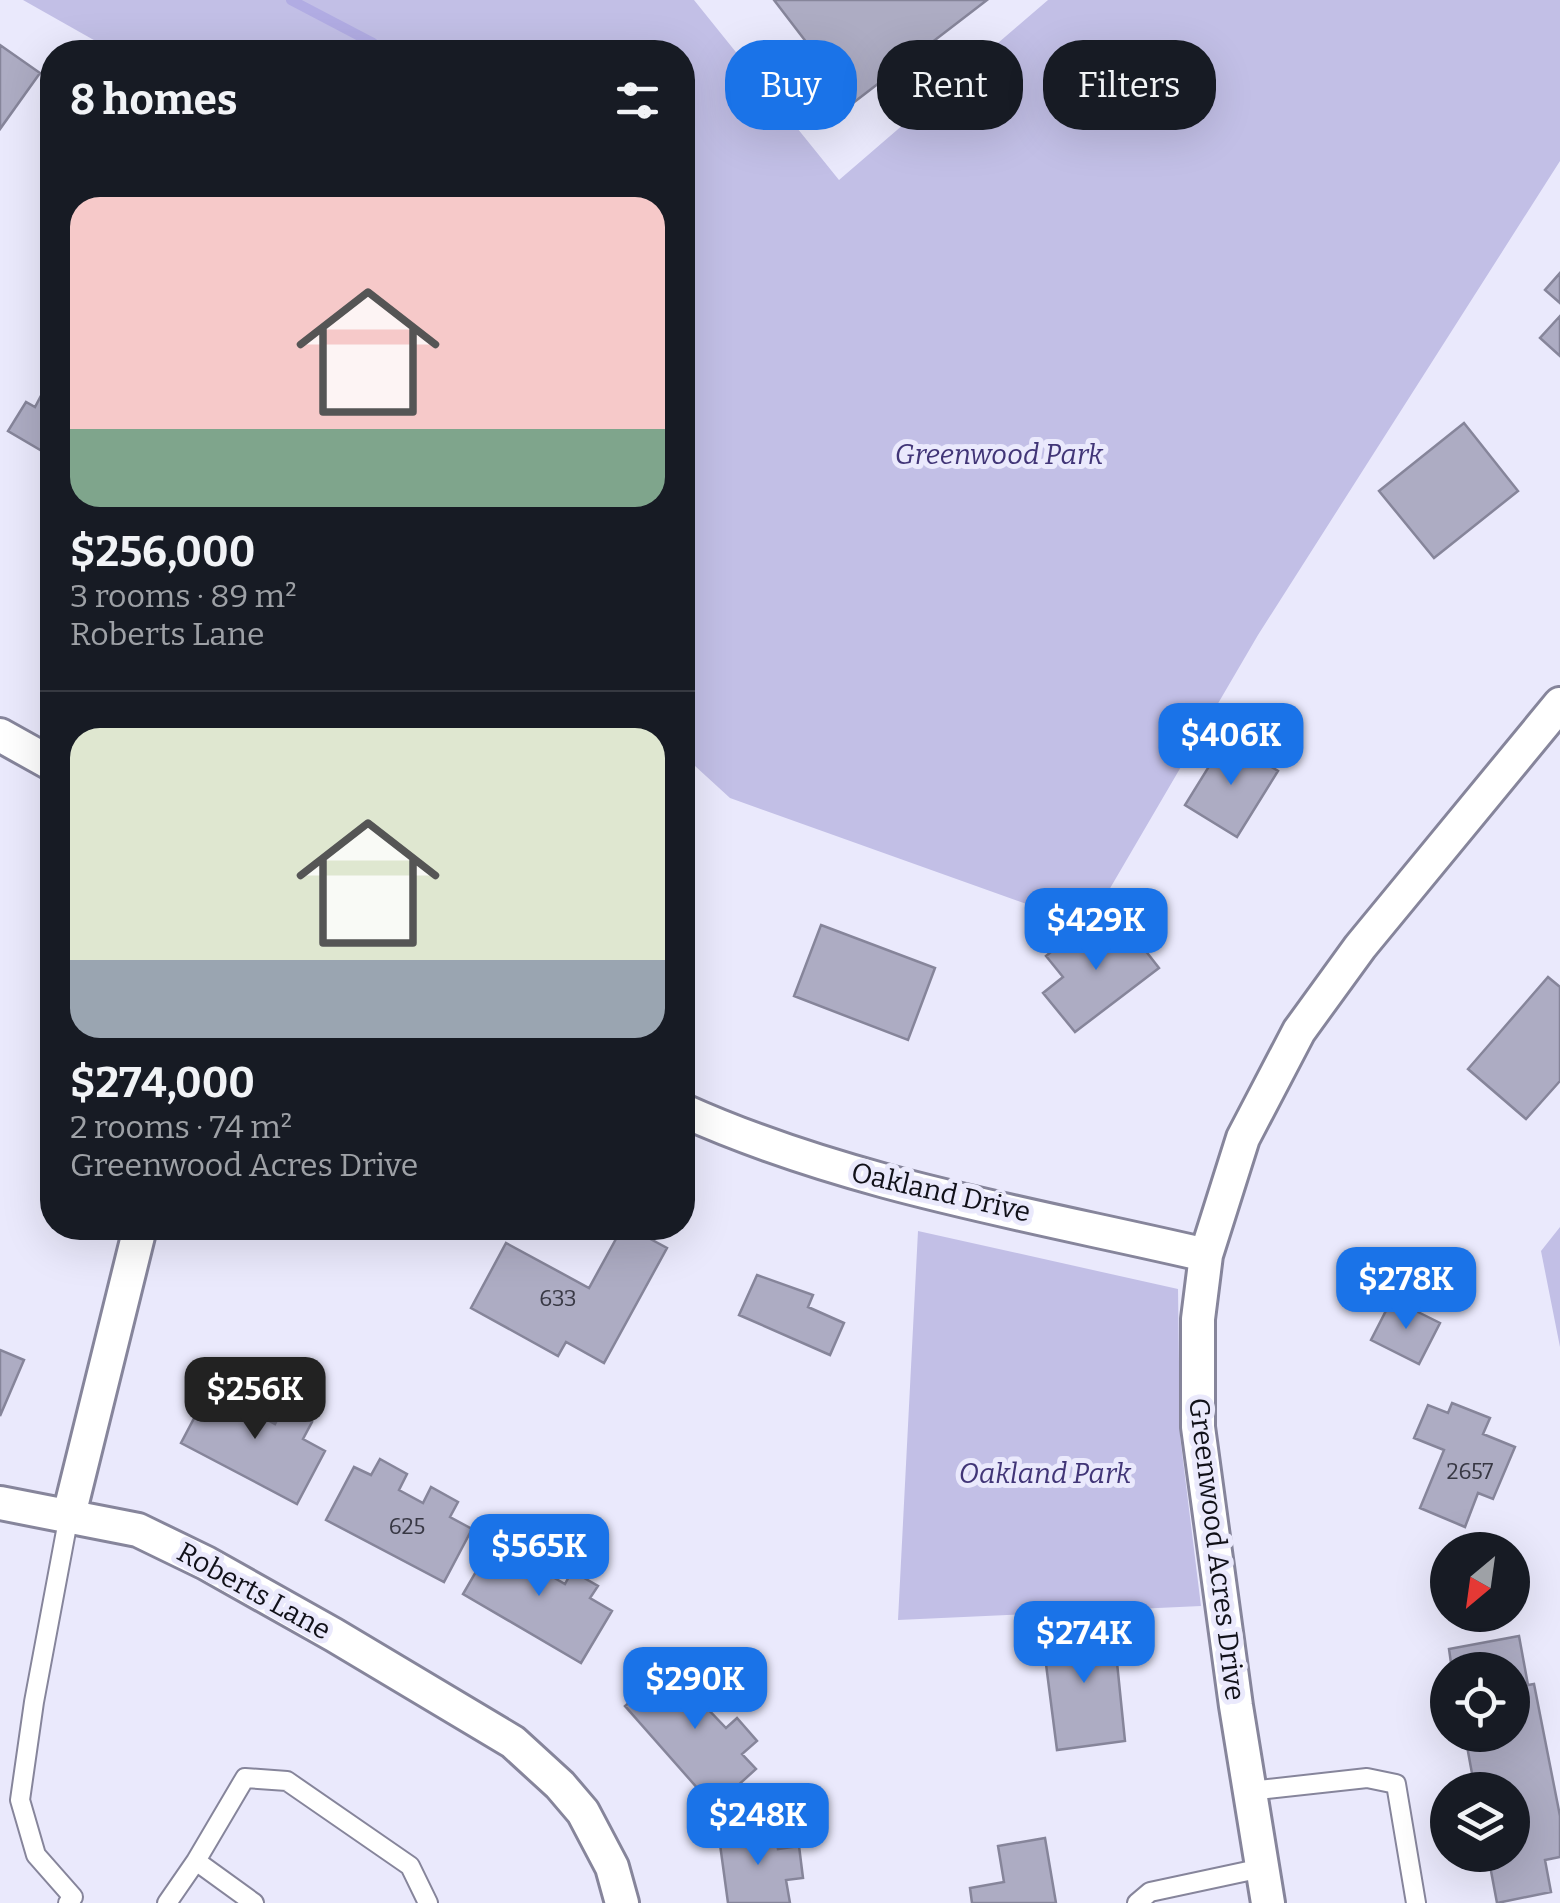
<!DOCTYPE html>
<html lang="en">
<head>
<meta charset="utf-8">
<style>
  body { margin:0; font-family:Bitter,serif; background:#242831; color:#f1f3f6; height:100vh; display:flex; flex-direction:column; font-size:38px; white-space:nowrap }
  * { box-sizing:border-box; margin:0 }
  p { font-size:32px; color:#9ea1a6 }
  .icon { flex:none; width:55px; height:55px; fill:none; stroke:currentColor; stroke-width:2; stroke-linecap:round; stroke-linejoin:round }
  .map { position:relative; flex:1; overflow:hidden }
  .details { position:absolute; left:40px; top:40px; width:655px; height:1200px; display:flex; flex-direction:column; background:#171b24; border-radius:40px; box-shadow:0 10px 40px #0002 }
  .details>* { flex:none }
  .hud { position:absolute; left:725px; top:40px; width:685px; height:90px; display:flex; gap:20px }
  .needle { width:65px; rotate:209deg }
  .buttons { position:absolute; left:1430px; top:1532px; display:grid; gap:20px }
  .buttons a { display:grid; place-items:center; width:100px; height:100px; border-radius:50%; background:#171b24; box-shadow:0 10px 40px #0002; font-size:50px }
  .price { position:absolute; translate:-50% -85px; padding:0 22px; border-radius:20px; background:#1a73e8; color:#fff; font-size:32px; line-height:65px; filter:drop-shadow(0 2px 5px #0008) }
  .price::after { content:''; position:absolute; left:50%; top:60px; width:30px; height:22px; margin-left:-15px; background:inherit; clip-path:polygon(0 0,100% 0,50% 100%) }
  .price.on { background:#222; color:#fff }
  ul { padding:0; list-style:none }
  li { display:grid; align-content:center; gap:20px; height:530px; padding:0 30px }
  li+li { border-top:2px solid #363941 }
  li span { display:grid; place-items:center; height:310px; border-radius:30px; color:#555 }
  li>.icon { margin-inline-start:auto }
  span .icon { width:180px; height:180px; fill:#fffc; stroke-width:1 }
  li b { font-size:42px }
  h2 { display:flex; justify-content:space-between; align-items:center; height:120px; padding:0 30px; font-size:42px }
  .chip { padding:0 35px; border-radius:40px; background:#171b24; box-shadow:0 10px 40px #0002; font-size:35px; line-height:90px }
  .chip.on { background:#1a73e8; color:#fff }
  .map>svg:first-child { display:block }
  .green { fill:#c2bfe6 }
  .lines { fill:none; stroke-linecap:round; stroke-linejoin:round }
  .stream { stroke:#b1ace3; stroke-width:10 }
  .building { fill:#adacc3; stroke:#86859a; stroke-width:2.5 }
  .lane-casing { stroke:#86859b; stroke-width:22 }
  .street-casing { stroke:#86859b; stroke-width:38 }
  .lane { stroke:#fff; stroke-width:18 }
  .street { stroke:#fff; stroke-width:32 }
  .labels { text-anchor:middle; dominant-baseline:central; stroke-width:10; stroke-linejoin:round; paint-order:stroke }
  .number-label { font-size:22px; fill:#383844 }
  .park-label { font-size:28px; font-style:italic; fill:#413577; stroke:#eae9fc }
  .street-label { font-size:28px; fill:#111119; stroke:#eae9fc }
</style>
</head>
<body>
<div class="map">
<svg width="1560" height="1903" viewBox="0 0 1560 1903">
  <rect width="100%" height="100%" fill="#eae9fc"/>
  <path class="green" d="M23 0H694L839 180 1048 0H1560V161L1258 635 1088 926 730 798 683 755 682 52H115Z
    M1560 1227V1347L1541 1251Z
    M918 1231 1178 1289 1180 1436 1201 1606 898 1620Z"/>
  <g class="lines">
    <path class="stream" d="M291 0 373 43"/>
  </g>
  <path class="building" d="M774 0H987L853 103Z
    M0 45 40 73 0 129Z
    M1560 273V303L1545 290Z
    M1560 316V356L1540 338Z
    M44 390 52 395V433L42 451 8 431 26 402 35 407Z
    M1464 423 1518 491 1434 558 1379 491Z
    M1226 739 1278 771 1237 837 1185 805Z
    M1124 923 1159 968 1075 1032 1043 993 1063 977 1046 956 1083 926 1098 945Z
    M821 925 935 968 908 1040 794 996Z
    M1548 977 1560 987V1081L1526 1119 1468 1069Z
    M622 1228H630L667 1248 604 1363 566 1342 558 1356 471 1308 506 1243 589 1288Z
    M757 1275 813 1295 808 1307 844 1323 830 1355 739 1315Z
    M1392 1299 1440 1323 1419 1364 1371 1340Z
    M0 1350 24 1360 0 1416Z
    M233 1380 260 1394 251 1411 275 1424 284 1407 312 1422 303 1439 325 1451 297 1504 181 1443 209 1390 224 1397Z
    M1452 1403 1490 1418 1483 1434 1515 1447 1493 1499 1478 1493 1465 1527 1420 1508 1444 1450 1414 1438 1428 1405 1448 1413Z
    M380 1459 407 1474 399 1490 423 1503 431 1487 458 1502 450 1517 472 1529 444 1582 326 1520 354 1467 371 1475Z
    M522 1538 548 1553 539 1569 565 1584 572 1571 598 1586 590 1598 612 1611 581 1663 463 1594 492 1544 512 1556Z
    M1113 1623 1125 1741 1057 1750 1042 1633Z
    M1519 1636 1528 1685 1534 1684 1560 1816V1857L1545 1860 1551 1892 1497 1903 1488 1855H1512V1790H1475L1465 1735H1512V1670H1452L1449 1649Z
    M673 1664 688 1680 700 1669 721 1692 705 1706 726 1728 737 1718 757 1741 742 1754 756 1769 714 1807 625 1706Z
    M775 1829 778 1849 799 1846 803 1878 786 1880 790 1903H728L719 1837Z
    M1045 1838 1056 1903H972L970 1888 1004 1882 998 1846Z"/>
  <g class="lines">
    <defs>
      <path id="lane" d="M1250 1791 1367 1778 1396 1784 1416 1903
        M196 1861 245 1778 287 1781 410 1866 428 1903
        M68 1903 73 1897 36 1855 20 1800 34 1702 69 1515
        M167 1903 196 1861 254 1903
        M1137 1903 1150 1892 1262 1868"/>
      <path id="street" d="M0 735 52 764
        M682 1110C848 1185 1030 1214 1206 1255
        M0 1503 138 1530 206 1563 334 1635 513 1742 560 1785 583 1812 612 1867 622 1903
        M69 1515 140 1228
        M1268 1903 1236 1706 1198 1427V1319L1206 1255 1243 1138 1299 1031 1360 947 1560 704"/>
    </defs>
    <use href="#lane" class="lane-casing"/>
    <use href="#street" class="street-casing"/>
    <use href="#lane" class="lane"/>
    <use href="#street" class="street"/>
  </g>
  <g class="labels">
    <g class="number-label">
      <text x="558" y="1298">633</text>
      <text x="1470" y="1471">2657</text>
      <text x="407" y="1526">625</text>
    </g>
    <g class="park-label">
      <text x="999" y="454">Greenwood Park</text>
      <text x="1045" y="1473">Oakland Park</text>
    </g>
    <g class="street-label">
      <text transform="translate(941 1192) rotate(13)">Oakland Drive</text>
      <text transform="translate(1217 1549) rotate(83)">Greenwood Acres Drive</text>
      <text transform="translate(254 1591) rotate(29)">Roberts Lane</text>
    </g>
  </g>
</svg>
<div class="buttons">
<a><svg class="needle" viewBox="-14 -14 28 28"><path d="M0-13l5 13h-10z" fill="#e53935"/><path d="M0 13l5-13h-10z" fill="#9ea1a6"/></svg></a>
<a><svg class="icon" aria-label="locate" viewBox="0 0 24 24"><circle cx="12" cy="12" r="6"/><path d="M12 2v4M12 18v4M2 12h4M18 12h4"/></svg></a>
<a><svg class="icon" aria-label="layers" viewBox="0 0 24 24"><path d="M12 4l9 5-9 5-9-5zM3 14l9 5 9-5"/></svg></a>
</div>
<b class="price" style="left:1231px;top:788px">$406K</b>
<b class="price" style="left:1096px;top:973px">$429K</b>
<b class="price" style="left:1406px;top:1332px">$278K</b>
<b class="price on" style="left:255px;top:1442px">$256K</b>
<b class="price" style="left:539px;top:1599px">$565K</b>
<b class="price" style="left:1084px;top:1686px">$274K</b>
<b class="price" style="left:695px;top:1732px">$290K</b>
<b class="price" style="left:758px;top:1868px">$248K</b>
<div class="hud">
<a class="chip on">Buy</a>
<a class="chip">Rent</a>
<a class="chip">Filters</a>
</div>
<section class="details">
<h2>8 homes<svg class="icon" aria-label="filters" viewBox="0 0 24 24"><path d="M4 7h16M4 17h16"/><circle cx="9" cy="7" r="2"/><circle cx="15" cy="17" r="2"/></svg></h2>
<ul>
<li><span style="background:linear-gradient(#f6c9c9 75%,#7fa58c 0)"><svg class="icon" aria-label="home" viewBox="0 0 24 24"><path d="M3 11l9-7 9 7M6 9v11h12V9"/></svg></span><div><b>$256,000</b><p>3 rooms · 89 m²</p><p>Roberts Lane</p></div></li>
<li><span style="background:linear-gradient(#dfe7d0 75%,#9aa5b1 0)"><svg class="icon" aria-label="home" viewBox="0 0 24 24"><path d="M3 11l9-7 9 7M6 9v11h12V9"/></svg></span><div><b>$274,000</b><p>2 rooms · 74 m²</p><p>Greenwood Acres Drive</p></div></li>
</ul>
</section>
</div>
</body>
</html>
